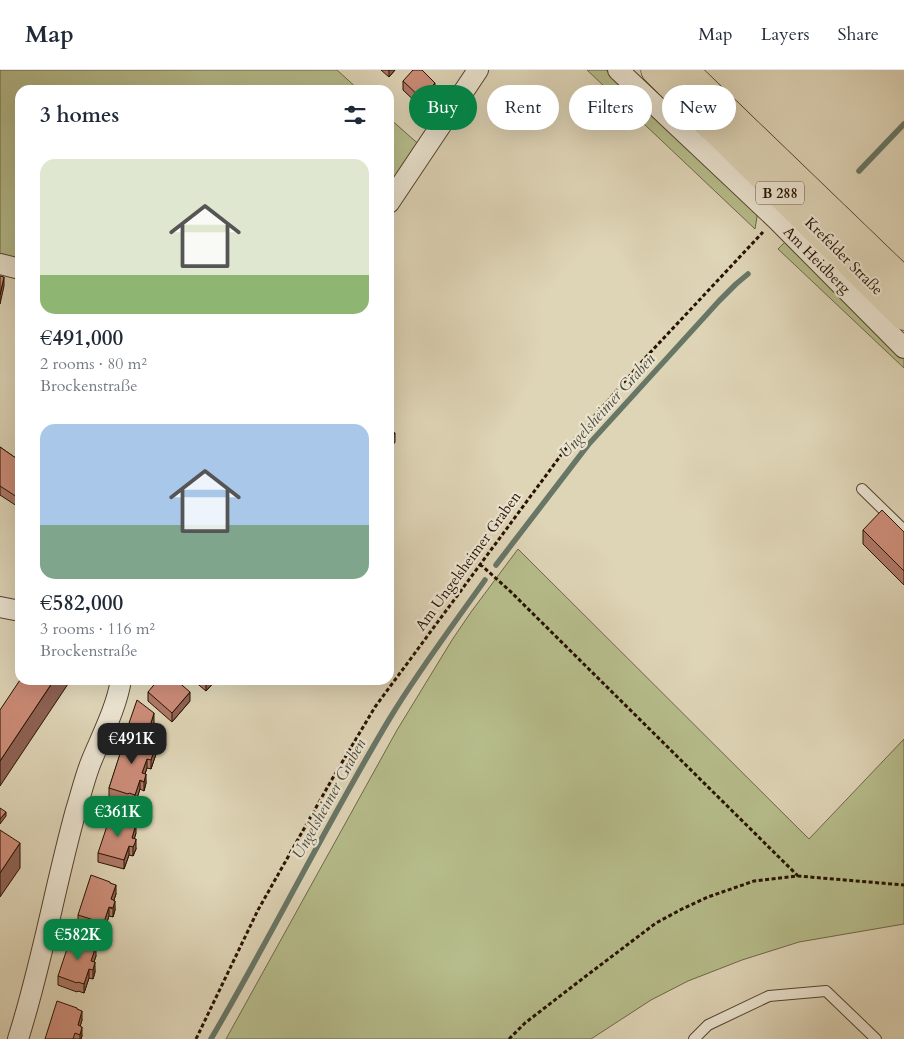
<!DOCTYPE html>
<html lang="en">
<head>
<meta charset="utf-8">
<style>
  body { margin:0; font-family:Cardo,serif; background:#f6f6f7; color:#1f2937; height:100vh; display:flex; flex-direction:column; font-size:19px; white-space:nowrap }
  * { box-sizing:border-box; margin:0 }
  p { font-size:16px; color:#747a83 }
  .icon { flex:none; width:28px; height:28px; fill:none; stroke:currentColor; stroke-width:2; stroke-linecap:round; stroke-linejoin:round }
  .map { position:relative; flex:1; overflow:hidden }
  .drawer { position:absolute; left:15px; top:15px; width:379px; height:600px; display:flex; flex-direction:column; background:#fff; border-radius:15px; box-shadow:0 5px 20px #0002 }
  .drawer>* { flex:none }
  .guide { position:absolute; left:409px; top:15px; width:420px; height:45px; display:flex; gap:10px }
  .price { position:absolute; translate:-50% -42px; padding:0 11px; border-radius:10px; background:#0b8043; color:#fff; font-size:16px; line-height:32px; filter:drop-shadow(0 1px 2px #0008) }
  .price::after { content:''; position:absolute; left:50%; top:30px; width:15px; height:11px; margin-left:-8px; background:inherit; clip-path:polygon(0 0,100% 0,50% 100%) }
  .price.current { background:#222; color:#fff }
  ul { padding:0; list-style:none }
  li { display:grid; align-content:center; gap:10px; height:265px; padding:0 25px }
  li span { display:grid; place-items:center; height:155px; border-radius:15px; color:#555 }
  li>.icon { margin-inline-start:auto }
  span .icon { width:90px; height:90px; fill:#fffc; stroke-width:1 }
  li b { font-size:21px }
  h2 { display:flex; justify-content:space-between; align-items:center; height:60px; padding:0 25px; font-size:21px }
  .pill { padding:0 18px; border-radius:22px; background:#fff; box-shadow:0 5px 20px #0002; font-size:18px; line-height:45px }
  .pill.current { background:#0b8043; color:#fff }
  header { display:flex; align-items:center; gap:30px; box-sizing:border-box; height:70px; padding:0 25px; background:#fff; border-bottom:1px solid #e0e1e3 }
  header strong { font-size:24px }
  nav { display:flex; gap:28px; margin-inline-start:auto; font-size:18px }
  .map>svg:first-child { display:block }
  .green { fill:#b6bc8b; stroke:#6e6746 }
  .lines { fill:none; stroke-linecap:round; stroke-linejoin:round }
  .stream { stroke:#687666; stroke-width:5.5 }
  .lane-casing { stroke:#55422e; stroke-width:12 }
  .street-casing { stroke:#55422e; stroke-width:22 }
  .highway-casing { stroke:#271200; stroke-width:29 }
  .path { stroke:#271200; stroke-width:3; stroke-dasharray:4 2.5; stroke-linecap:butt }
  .lane { stroke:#eae3d0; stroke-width:10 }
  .street { stroke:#eae3d0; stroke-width:20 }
  .highway { stroke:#ded4b6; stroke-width:28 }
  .wall { fill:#af7867; stroke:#271200 }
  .shaded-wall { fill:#8f6254; stroke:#271200 }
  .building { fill:#cc8c78; stroke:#271200 }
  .labels { text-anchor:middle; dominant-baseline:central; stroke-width:4.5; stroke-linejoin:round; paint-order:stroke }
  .shield { fill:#eae3d0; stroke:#62513e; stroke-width:1 }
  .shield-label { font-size:14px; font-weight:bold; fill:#271200 }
  .street-label { font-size:15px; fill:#271200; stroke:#eae3d0 }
  .water-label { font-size:16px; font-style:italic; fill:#4d4c3c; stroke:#eae3d0 }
</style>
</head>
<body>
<header>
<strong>Map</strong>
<nav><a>Map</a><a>Layers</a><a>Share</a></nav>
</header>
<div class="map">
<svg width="904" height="969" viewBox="0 0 904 969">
  <rect width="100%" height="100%" fill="#ded4b6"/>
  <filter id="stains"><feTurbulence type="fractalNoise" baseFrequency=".004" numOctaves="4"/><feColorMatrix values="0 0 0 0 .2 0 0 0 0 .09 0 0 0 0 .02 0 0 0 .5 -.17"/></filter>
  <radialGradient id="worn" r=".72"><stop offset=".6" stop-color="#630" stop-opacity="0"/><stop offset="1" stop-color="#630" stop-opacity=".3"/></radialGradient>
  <path class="green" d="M0 0H337L359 20H20V201L0 196Z
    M587 0H606L675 64 756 141 757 147 755 159Z
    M389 48 423 78 389 126Z
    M786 171 904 283V298L778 179Z
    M518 479 809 769 904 669V854L799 872 742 890 688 911 651 930 591 969H226L397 660 452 570 471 542Z"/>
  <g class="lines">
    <path class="stream" d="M859 101 904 54
      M496 495 588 375 719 231 736 214 748 204
      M211 969C273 863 327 753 390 648 419 600 453 555 485 510"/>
    <defs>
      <path id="lane" d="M862 419 904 460
        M694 969 708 955 769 926 826 921 876 969"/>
      <path id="street" d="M618 0 776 149 904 278
        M389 133 478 0
        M0 194 20 199
        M0 537 20 541
        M18 969C42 894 55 816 76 740 81 724 85 707 91 692 102 665 116 639 121 610"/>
      <path id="highway" d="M655 0 904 246
        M684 0 904 212"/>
    </defs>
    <use href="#lane" class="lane-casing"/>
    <use href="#street" class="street-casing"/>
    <use href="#highway" class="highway-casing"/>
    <path class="path" d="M480 494 510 521 798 806
      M196 969 258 840 331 711 375 637 564 381 647 286 763 162
      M509 969 525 953 586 906 656 853 682 839 708 827 754 811 798 806 904 815"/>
    <use href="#lane" class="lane"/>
    <use href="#street" class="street"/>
    <use href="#highway" class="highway"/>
  </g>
  <path class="wall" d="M381 0H395L389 7Z
    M403 11 435 22 421 37 403 20Z
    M20 236V252L18 251V242Z
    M0 377 20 391V438L0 425Z
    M863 460 904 462V515L863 474Z
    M193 610H216L206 621Z
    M148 622 190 631 172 652 148 631Z
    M154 652 148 672 156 684 151 699 147 698 145 704 146 713 144 721 140 719 135 734 129 732 128 733 109 727V718L127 665V659Z
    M136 763 134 769 136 779 133 786 129 785 124 799 98 792V783Z
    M110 813 116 824 114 830 115 840 113 847 109 846 104 861 98 859 97 860 78 854V845Z
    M90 874 96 886 94 892 95 902 93 909 89 908 84 923 78 921 77 922 58 915V906Z
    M77 939 82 950 80 956 82 966 81 969H45Z"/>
  <path class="shaded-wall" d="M389 0H395L389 7Z
    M435 13V22L421 37V28Z
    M4 207V216L0 234V225Z
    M395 363V372L389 381V372Z
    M54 610H70V611L0 716V691Z
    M208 610H216L206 621V612Z
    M190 622V631L172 652V643Z
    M154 643V652L147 675V666Z
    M156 675V684L151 699V690Z
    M147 689V698L142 712V703Z
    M146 704V713L144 721V712Z
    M140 710V719L135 734V725Z
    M6 742V746L0 754V749Z
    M136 754V763L132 777V768Z
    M136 769V779L133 786V777Z
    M20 773V798L0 827V803Z
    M129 776V785L124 799V790Z
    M116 815V824L111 839V829Z
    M115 831V840L113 847V838Z
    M109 837V846L104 861V852Z
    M96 876V886L91 900V891Z
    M95 892V902L93 909V900Z
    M89 899V908L84 923V914Z
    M82 941V950L78 964V955Z
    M82 957V966L81 969H80V965Z"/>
  <path class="building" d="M413 0H422L435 13 421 28 403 11Z
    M0 206 4 207 0 225Z
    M389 359 395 363 389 372Z
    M0 377 20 391V398L18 401 20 402V429L0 416Z
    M882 440 904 462V501L863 460Z
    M20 610H54L0 691V640Z
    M158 610H176L190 622 172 643 148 622Z
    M137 630 154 643 147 666 127 659Z
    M126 665 156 675 151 690 147 689 142 703 146 704 144 712 140 710 135 725 129 723 128 724 109 718Z
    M0 738 6 742 0 749Z
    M111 744 136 754 132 768 136 769 135 773 133 777 129 776 124 790 98 783Z
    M0 760 20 773 0 803Z
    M91 805 110 812V813L116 815 111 829 115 831 113 838 109 837 104 852 98 850 97 851 78 845Z
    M71 867 90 873V874L96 876 91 891 95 892 93 900 89 899 84 914 78 912 77 913 58 906Z
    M57 931 77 938V939L82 941 78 955 82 957 80 965 75 963 73 969H45Z"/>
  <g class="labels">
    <rect class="shield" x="756" y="111.5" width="48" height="23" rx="4"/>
    <g class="shield-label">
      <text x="780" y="123">B 288</text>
    </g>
    <g class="street-label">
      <text transform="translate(844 186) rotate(45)">Krefelder Straße</text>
      <text transform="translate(817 190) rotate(45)">Am Heidberg</text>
      <text transform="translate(468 491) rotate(-54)">Am Ungelsheimer Graben</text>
    </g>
    <g class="water-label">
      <text transform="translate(607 336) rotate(-48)">Ungelsheimer Graben</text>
      <text transform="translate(329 729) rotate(-61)">Ungelsheimer Graben</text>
    </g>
  </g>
  <rect width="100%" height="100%" filter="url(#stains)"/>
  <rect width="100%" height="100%" fill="url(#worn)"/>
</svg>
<b class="price current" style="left:132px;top:695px">€491K</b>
<b class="price" style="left:118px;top:768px">€361K</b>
<b class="price" style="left:78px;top:891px">€582K</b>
<div class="guide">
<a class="pill current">Buy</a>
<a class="pill">Rent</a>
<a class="pill">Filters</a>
<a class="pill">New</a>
</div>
<section class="drawer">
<h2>3 homes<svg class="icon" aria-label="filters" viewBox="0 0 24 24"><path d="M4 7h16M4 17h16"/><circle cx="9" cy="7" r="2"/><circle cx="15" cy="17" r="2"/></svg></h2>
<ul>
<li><span style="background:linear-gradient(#dfe7d0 75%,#8fb573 0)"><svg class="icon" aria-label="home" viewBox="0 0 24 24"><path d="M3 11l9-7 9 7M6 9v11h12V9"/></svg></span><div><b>€491,000</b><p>2 rooms · 80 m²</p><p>Brockenstraße</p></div></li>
<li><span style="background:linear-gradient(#a9c7e8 65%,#7fa58c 0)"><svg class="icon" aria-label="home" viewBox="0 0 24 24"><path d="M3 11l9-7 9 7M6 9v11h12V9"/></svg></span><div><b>€582,000</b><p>3 rooms · 116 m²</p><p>Brockenstraße</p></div></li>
</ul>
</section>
</div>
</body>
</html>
